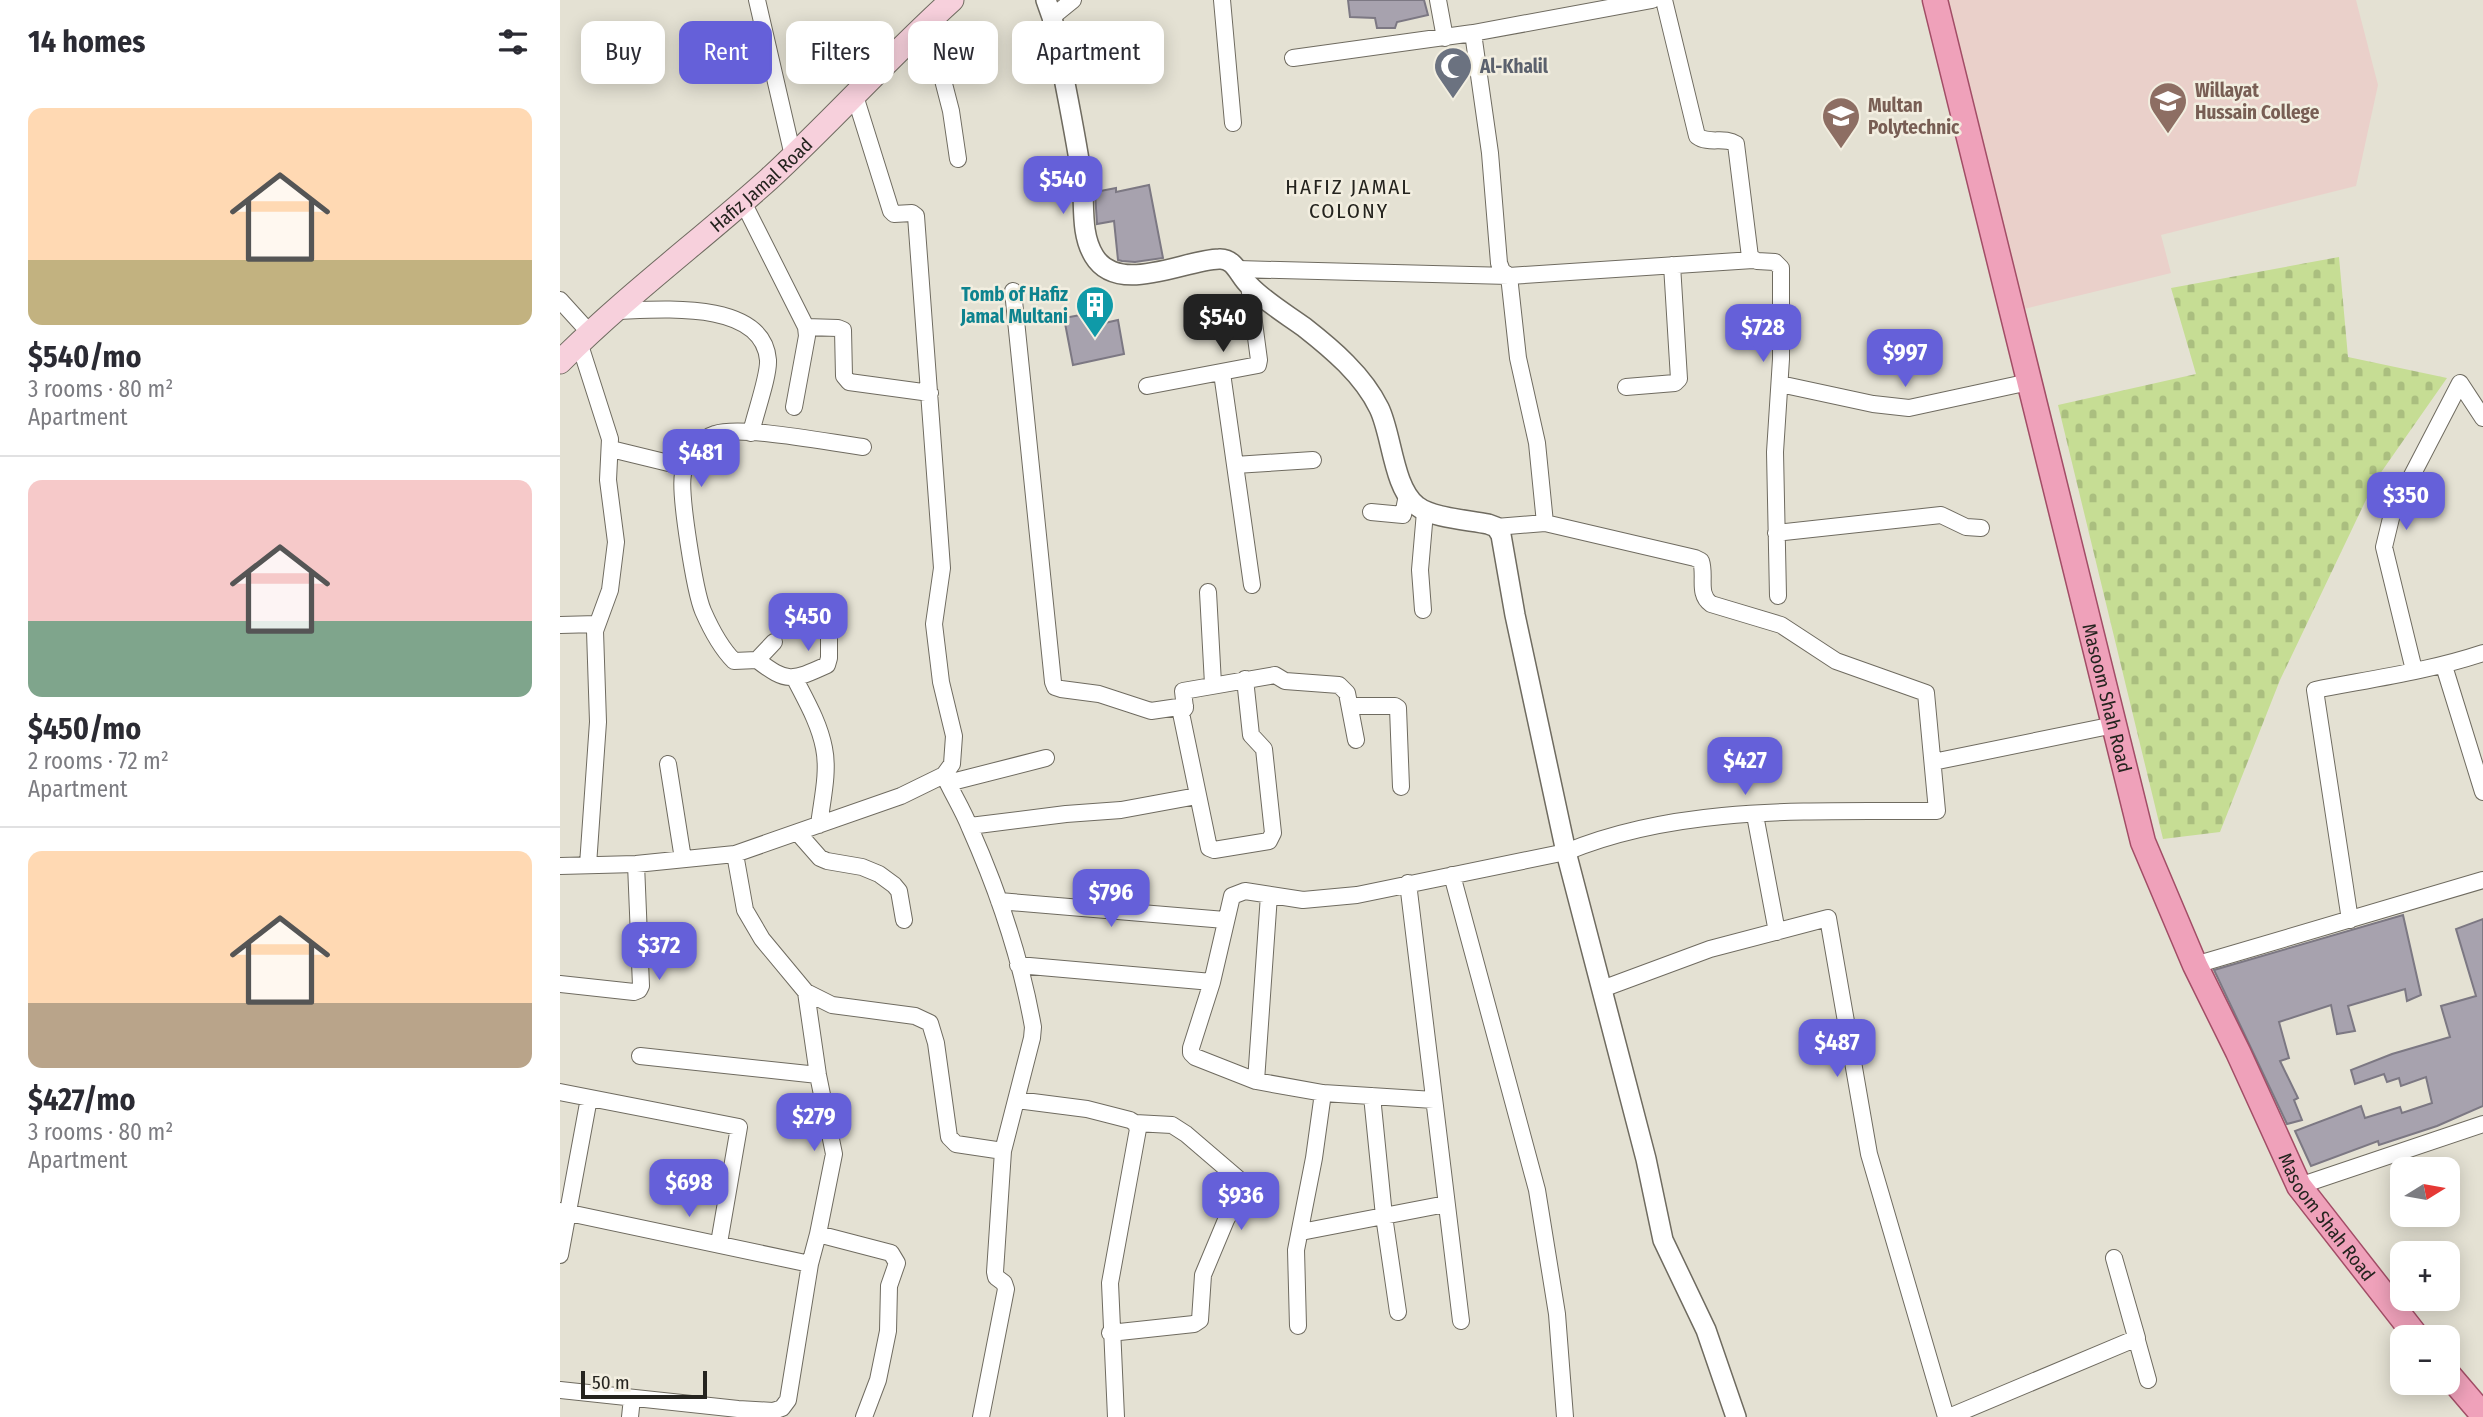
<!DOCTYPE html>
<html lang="en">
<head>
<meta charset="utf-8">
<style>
  body { margin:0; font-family:"Fira Sans Condensed",sans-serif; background:#f7f7f7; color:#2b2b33; height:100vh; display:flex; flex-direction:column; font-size:26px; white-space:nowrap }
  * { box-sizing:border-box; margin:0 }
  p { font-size:23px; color:#7c7c81 }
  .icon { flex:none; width:38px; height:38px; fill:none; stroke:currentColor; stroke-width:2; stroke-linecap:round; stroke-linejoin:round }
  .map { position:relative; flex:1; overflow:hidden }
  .sheet { display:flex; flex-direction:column; background:#fff; width:560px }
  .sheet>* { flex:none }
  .guide { position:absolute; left:21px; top:21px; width:665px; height:63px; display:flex; gap:14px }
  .needle { width:46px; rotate:79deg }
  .buttons { position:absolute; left:1830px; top:1157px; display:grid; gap:14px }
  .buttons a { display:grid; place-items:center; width:70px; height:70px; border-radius:14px; background:#fff; box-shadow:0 4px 18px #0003; font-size:35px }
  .scale { position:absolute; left:21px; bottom:18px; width:126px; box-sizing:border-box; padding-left:7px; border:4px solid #25241f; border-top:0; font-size:19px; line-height:24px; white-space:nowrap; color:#25241f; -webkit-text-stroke:5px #f2eee0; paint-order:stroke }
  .price { position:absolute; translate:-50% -60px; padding:0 16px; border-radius:14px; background:#6560d9; color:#fff; font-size:23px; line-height:46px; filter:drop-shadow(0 2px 4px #0008) }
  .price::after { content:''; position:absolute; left:50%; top:42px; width:21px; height:16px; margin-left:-10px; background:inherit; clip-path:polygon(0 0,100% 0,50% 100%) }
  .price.selected { background:#222; color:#fff }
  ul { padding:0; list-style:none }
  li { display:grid; align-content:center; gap:14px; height:371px; padding:0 28px }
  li+li { border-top:2px solid #e1e1e2 }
  li span { display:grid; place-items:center; height:217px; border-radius:14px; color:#555 }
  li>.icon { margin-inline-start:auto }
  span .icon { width:126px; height:126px; fill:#fffc; stroke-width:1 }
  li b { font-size:30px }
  h2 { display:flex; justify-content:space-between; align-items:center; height:84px; padding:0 28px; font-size:30px }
  .chip { padding:0 24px; border-radius:14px; background:#fff; box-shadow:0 4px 18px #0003; font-size:24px; line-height:63px }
  .chip.selected { background:#6560d9; color:#fff }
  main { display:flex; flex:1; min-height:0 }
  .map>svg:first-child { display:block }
  .education { fill:#ead0ca }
  .cemetery { fill:url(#cemetery-stones) }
  .building { fill:#a7a2ae; stroke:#7c7883; stroke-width:2 }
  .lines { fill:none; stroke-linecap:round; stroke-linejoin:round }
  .minor-casing { stroke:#6f6b60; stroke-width:18 }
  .tertiary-casing { stroke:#6f6b60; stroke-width:22 }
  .secondary-casing { stroke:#6f6b60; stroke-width:25 }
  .primary-casing { stroke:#a24d66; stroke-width:27 }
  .minor { stroke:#fff; stroke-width:16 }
  .tertiary { stroke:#fff; stroke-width:19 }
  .secondary { stroke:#f7d0dc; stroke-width:23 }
  .primary { stroke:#efa1ba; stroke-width:24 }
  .labels { text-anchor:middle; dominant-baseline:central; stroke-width:5; stroke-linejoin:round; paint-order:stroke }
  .worship-label { font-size:19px; font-weight:bold; fill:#5b616d; stroke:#f2eee0; text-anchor:start }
  .education-label { font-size:19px; font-weight:bold; fill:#785e54; stroke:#f2eee0; text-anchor:start }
  .street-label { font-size:19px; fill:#25241f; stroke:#f2eee0 }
  .culture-label { font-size:19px; font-weight:bold; fill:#0d838f; stroke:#f2eee0; text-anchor:end }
  .neighbourhood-label { font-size:21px; letter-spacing:2px; fill:#25241f; stroke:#f2eee0 }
</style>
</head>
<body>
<main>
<section class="sheet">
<h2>14 homes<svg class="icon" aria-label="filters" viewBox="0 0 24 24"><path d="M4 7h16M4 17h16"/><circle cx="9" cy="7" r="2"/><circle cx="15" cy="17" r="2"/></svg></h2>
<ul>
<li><span style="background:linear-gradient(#ffd9b3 70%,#c2b280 0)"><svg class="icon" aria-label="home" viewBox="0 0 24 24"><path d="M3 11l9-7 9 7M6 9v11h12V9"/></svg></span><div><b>$540/mo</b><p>3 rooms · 80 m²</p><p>Apartment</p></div></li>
<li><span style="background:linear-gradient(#f6c9c9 65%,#7fa58c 0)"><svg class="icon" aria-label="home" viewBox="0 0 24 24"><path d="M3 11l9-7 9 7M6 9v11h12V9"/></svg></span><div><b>$450/mo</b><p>2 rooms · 72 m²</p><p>Apartment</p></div></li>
<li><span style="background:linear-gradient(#ffd9b3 70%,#b9a48a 0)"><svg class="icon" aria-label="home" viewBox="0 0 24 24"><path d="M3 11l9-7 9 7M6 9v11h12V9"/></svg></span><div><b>$427/mo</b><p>3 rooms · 80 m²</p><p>Apartment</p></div></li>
</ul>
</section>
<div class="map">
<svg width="1923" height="1417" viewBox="0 0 1923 1417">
  <defs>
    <pattern id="cemetery-stones" width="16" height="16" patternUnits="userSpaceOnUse" patternTransform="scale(1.75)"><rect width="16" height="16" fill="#c6dd94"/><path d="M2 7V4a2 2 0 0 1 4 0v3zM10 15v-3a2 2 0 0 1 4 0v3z" fill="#aabe7f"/></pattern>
  </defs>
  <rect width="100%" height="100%" fill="#e4e1d3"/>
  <path class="education" d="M1375 0H1796L1818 85 1796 186 1601 235 1611 273 1452 312Z"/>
  <path class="cemetery" d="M1779 257 1788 357 1887 378 1815 481 1720 680 1660 832 1603 839 1498 405 1636 374 1611 288Z"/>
  <path class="building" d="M788 0H864L868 15 837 22 835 28H817L815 18 790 17Z
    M589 185 603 258 575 262 562 261 558 260 554 221 537 224 535 192 556 188V192Z
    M537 312 540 324 558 320 564 354 513 365 504 318Z
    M1843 915 1861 995 1847 1001 1845 989 1788 1006 1795 1031 1777 1034 1771 1005 1719 1022 1729 1058 1720 1061 1738 1098 1734 1100 1742 1120 1727 1124 1654 970Z
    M1923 919V1106L1877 1126 1819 1145 1818 1141 1751 1166 1735 1131 1801 1106 1805 1118 1840 1107 1842 1113 1872 1103 1866 1077 1841 1086 1839 1078 1827 1082 1824 1074 1795 1084 1791 1070 1832 1054 1890 1037 1881 1006 1916 996 1896 929Z"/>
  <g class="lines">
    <defs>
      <path id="minor" d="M197 0 233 156
        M662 0 673 123
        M878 0 885 38
        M1104 0 1137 136C1149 145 1164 136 1176 144L1190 257 1197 261 1215 262 1221 268V359L1215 452 1218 596
        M492 17 513 0
        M368 22 391 111 398 159
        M913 33 930 153 939 263 942 271 949 276 958 358 977 443 985 523
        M733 58 913 33 1092 0
        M183 202 246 327 247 336 234 407
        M678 269 949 276 1193 260
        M453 291 493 682 495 687 501 689 539 694 591 711 625 706
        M0 300 29 332
        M54 311C95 310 203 298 208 360 209 376 195 414 191 433
        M246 327 278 328 283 330 284 376 289 382 370 393
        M19 342 50 439 48 480 56 542 50 590 35 631 38 722 28 865
        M662 373 692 585
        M1220 384 1313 404 1349 408 1469 382
        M587 386 698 365 699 360 689 285
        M1066 387 1115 383 1119 379 1112 265
        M51 449 125 467
        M675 465 753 460
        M811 512 843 515 847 495
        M1216 533 1381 515 1406 527 1421 528
        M648 592 653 684
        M863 610 860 570 865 512
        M0 625 37 624
        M214 642 197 660 174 661C162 649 150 627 143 611 135 592 119 494 123 474 125 460 141 438 155 434 182 425 271 443 303 447
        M197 660C227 683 232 681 267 665L269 658V610
        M1884 666 1923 792
        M1854 670 1824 547 1832 514 1900 383 1923 418
        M234 677C245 699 259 722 264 748 269 772 262 800 259 825
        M685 679 691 735 704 749 713 833 709 841 654 850 649 848 621 713 625 708 623 691 715 675 725 681 779 685 787 693 796 740
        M790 706H835L838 708 841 787
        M1373 762 1554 725
        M108 764 123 859
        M384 775C392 793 403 810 410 828 438 891 461 959 473 1027L472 1038 443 1151 435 1272 436 1277 444 1283 446 1289 421 1417
        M388 783 486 758
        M1195 815 1217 932
        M410 826 506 814 561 810 637 796
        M238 833 260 858 267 861 302 867 319 874 334 885 339 891 344 920
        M175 854 185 910 202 939 246 992 258 1075 274 1154 258 1234 331 1253 337 1263 329 1286 328 1331 318 1380 304 1417
        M0 866 76 864 175 854 341 796 384 775 392 764 394 736 381 682 374 624 382 568 356 216 352 213 334 214 331 211 295 96
        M892 875 977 1190 997 1314 1005 1417
        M848 883 901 1321
        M439 901 665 920
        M1790 920 1755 690C1811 679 1869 671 1923 653
        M458 965 652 982
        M1635 965 1923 880
        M0 984 74 992 79 990 81 986 76 864
        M1042 989 1150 949 1268 918 1309 1154 1386 1417
        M246 992 272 1005 355 1016 370 1023 376 1043 389 1137 396 1144 443 1151
        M80 1056 258 1075
        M696 1081 709 895
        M0 1092 179 1127 159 1243
        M812 1096 824 1216 838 1312
        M457 1100 527 1109 570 1120 575 1123 578 1129 550 1283 556 1417
        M874 1100 763 1093 696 1081 635 1057 631 1053V1048L652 982 672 896 685 891 743 900 797 895 1006 852C1122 804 1253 812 1377 811L1366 693 1276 661 1221 625 1151 604C1137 594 1146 576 1141 561L1135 558 985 523 936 527
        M1739 1186 1923 1124
        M0 1211 250 1264
        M741 1232 886 1204
        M0 1255 29 1098
        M738 1326 736 1250 754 1158 763 1093
        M550 1333 634 1324 640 1320 643 1275 666 1220 683 1189 682 1182 626 1134 612 1125 575 1123
        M0 1390 178 1409 213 1411 222 1408 228 1400 250 1264 258 1234
        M70 1417 72 1398
        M1389 1417 1577 1338 1554 1258 1588 1380"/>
      <path id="tertiary" d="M486 0 492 17C502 70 514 124 522 179 525 204 520 233 534 256 558 296 624 260 659 259 675 258 679 276 689 285 704 301 726 314 744 327 772 349 803 375 819 408 832 434 833 488 857 506 872 518 909 520 928 524L936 527 941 535 955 615 1006 852 1086 1159 1103 1240 1146 1330 1176 1417"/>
      <g id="secondary">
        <path id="s1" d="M0 362C66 296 140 241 209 179 272 121 329 57 392 0"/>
      </g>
      <g id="primary">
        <path id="s2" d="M1375 0 1583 842 1635 965 1678 1052 1739 1186 1857 1337"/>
        <path d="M1888 1374 1923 1415"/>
      </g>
    </defs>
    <use href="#minor" class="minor-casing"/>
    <use href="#tertiary" class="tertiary-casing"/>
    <use href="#secondary" class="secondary-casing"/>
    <use href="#primary" class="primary-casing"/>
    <use href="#minor" class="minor"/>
    <use href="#tertiary" class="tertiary"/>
    <use href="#secondary" class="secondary"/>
    <use href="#primary" class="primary"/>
  </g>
  <defs>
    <symbol id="mosque-pin" viewBox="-11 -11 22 30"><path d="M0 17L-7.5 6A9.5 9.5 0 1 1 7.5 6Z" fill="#6b7280" stroke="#f2eee0"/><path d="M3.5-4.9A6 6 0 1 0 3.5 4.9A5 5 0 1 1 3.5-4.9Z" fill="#fff"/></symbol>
    <symbol id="university-pin" viewBox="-11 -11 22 30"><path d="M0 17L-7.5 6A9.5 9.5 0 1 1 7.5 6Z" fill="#8d6e63" stroke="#f2eee0"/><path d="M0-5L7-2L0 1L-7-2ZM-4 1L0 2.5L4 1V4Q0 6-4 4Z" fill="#fff"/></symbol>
    <symbol id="school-pin" viewBox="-11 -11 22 30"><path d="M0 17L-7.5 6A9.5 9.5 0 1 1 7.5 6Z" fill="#8d6e63" stroke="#f2eee0"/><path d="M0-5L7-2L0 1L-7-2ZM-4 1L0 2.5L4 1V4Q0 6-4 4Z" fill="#fff"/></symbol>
    <symbol id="building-pin" viewBox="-11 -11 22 30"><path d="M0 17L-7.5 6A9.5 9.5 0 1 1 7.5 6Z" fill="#0f9aa8" stroke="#f2eee0"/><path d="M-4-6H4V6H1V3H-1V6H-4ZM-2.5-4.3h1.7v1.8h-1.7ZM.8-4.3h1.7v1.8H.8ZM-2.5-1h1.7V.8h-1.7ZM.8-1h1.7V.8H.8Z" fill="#fff"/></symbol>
  </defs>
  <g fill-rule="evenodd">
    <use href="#mosque-pin" x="871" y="44" width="44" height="60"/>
    <use href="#university-pin" x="1586" y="79" width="44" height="60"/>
    <use href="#school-pin" x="1259" y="94" width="44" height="60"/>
    <use href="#building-pin" x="513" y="283" width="44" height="60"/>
  </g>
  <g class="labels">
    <g class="worship-label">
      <text x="920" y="66">Al-Khalil</text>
    </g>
    <g class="education-label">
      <text x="1635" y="90">Willayat<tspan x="1635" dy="22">Hussain College</tspan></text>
      <text x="1308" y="105">Multan<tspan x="1308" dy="22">Polytechnic</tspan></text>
    </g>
    <g class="street-label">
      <text stroke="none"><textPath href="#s1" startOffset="268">Hafiz Jamal Road</textPath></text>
      <text stroke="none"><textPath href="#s2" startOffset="719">Masoom Shah Road</textPath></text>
      <text stroke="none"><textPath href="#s2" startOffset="1286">Masoom Shah Road</textPath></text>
    </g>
    <g class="culture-label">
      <text x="508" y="294">Tomb of Hafiz<tspan x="508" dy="22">Jamal Multani</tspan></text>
    </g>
    <g class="neighbourhood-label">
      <text x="789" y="187">HAFIZ JAMAL<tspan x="789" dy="24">COLONY</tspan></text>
    </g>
  </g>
</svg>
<div class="buttons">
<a><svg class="needle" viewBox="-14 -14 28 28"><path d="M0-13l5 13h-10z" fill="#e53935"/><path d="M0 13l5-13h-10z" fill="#7c7c81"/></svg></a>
<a>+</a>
<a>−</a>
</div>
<div class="scale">50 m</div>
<b class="price" style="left:503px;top:216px">$540</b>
<b class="price selected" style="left:663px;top:354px">$540</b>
<b class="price" style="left:1203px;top:364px">$728</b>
<b class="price" style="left:1345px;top:389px">$997</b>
<b class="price" style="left:141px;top:489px">$481</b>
<b class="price" style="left:1846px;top:532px">$350</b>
<b class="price" style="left:248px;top:653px">$450</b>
<b class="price" style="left:1185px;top:797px">$427</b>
<b class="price" style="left:551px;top:929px">$796</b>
<b class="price" style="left:99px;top:982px">$372</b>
<b class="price" style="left:1277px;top:1079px">$487</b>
<b class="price" style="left:254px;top:1153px">$279</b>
<b class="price" style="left:129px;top:1219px">$698</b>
<b class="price" style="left:681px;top:1232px">$936</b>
<div class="guide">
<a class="chip">Buy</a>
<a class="chip selected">Rent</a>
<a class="chip">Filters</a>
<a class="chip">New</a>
<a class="chip">Apartment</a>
</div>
</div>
</main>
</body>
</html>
